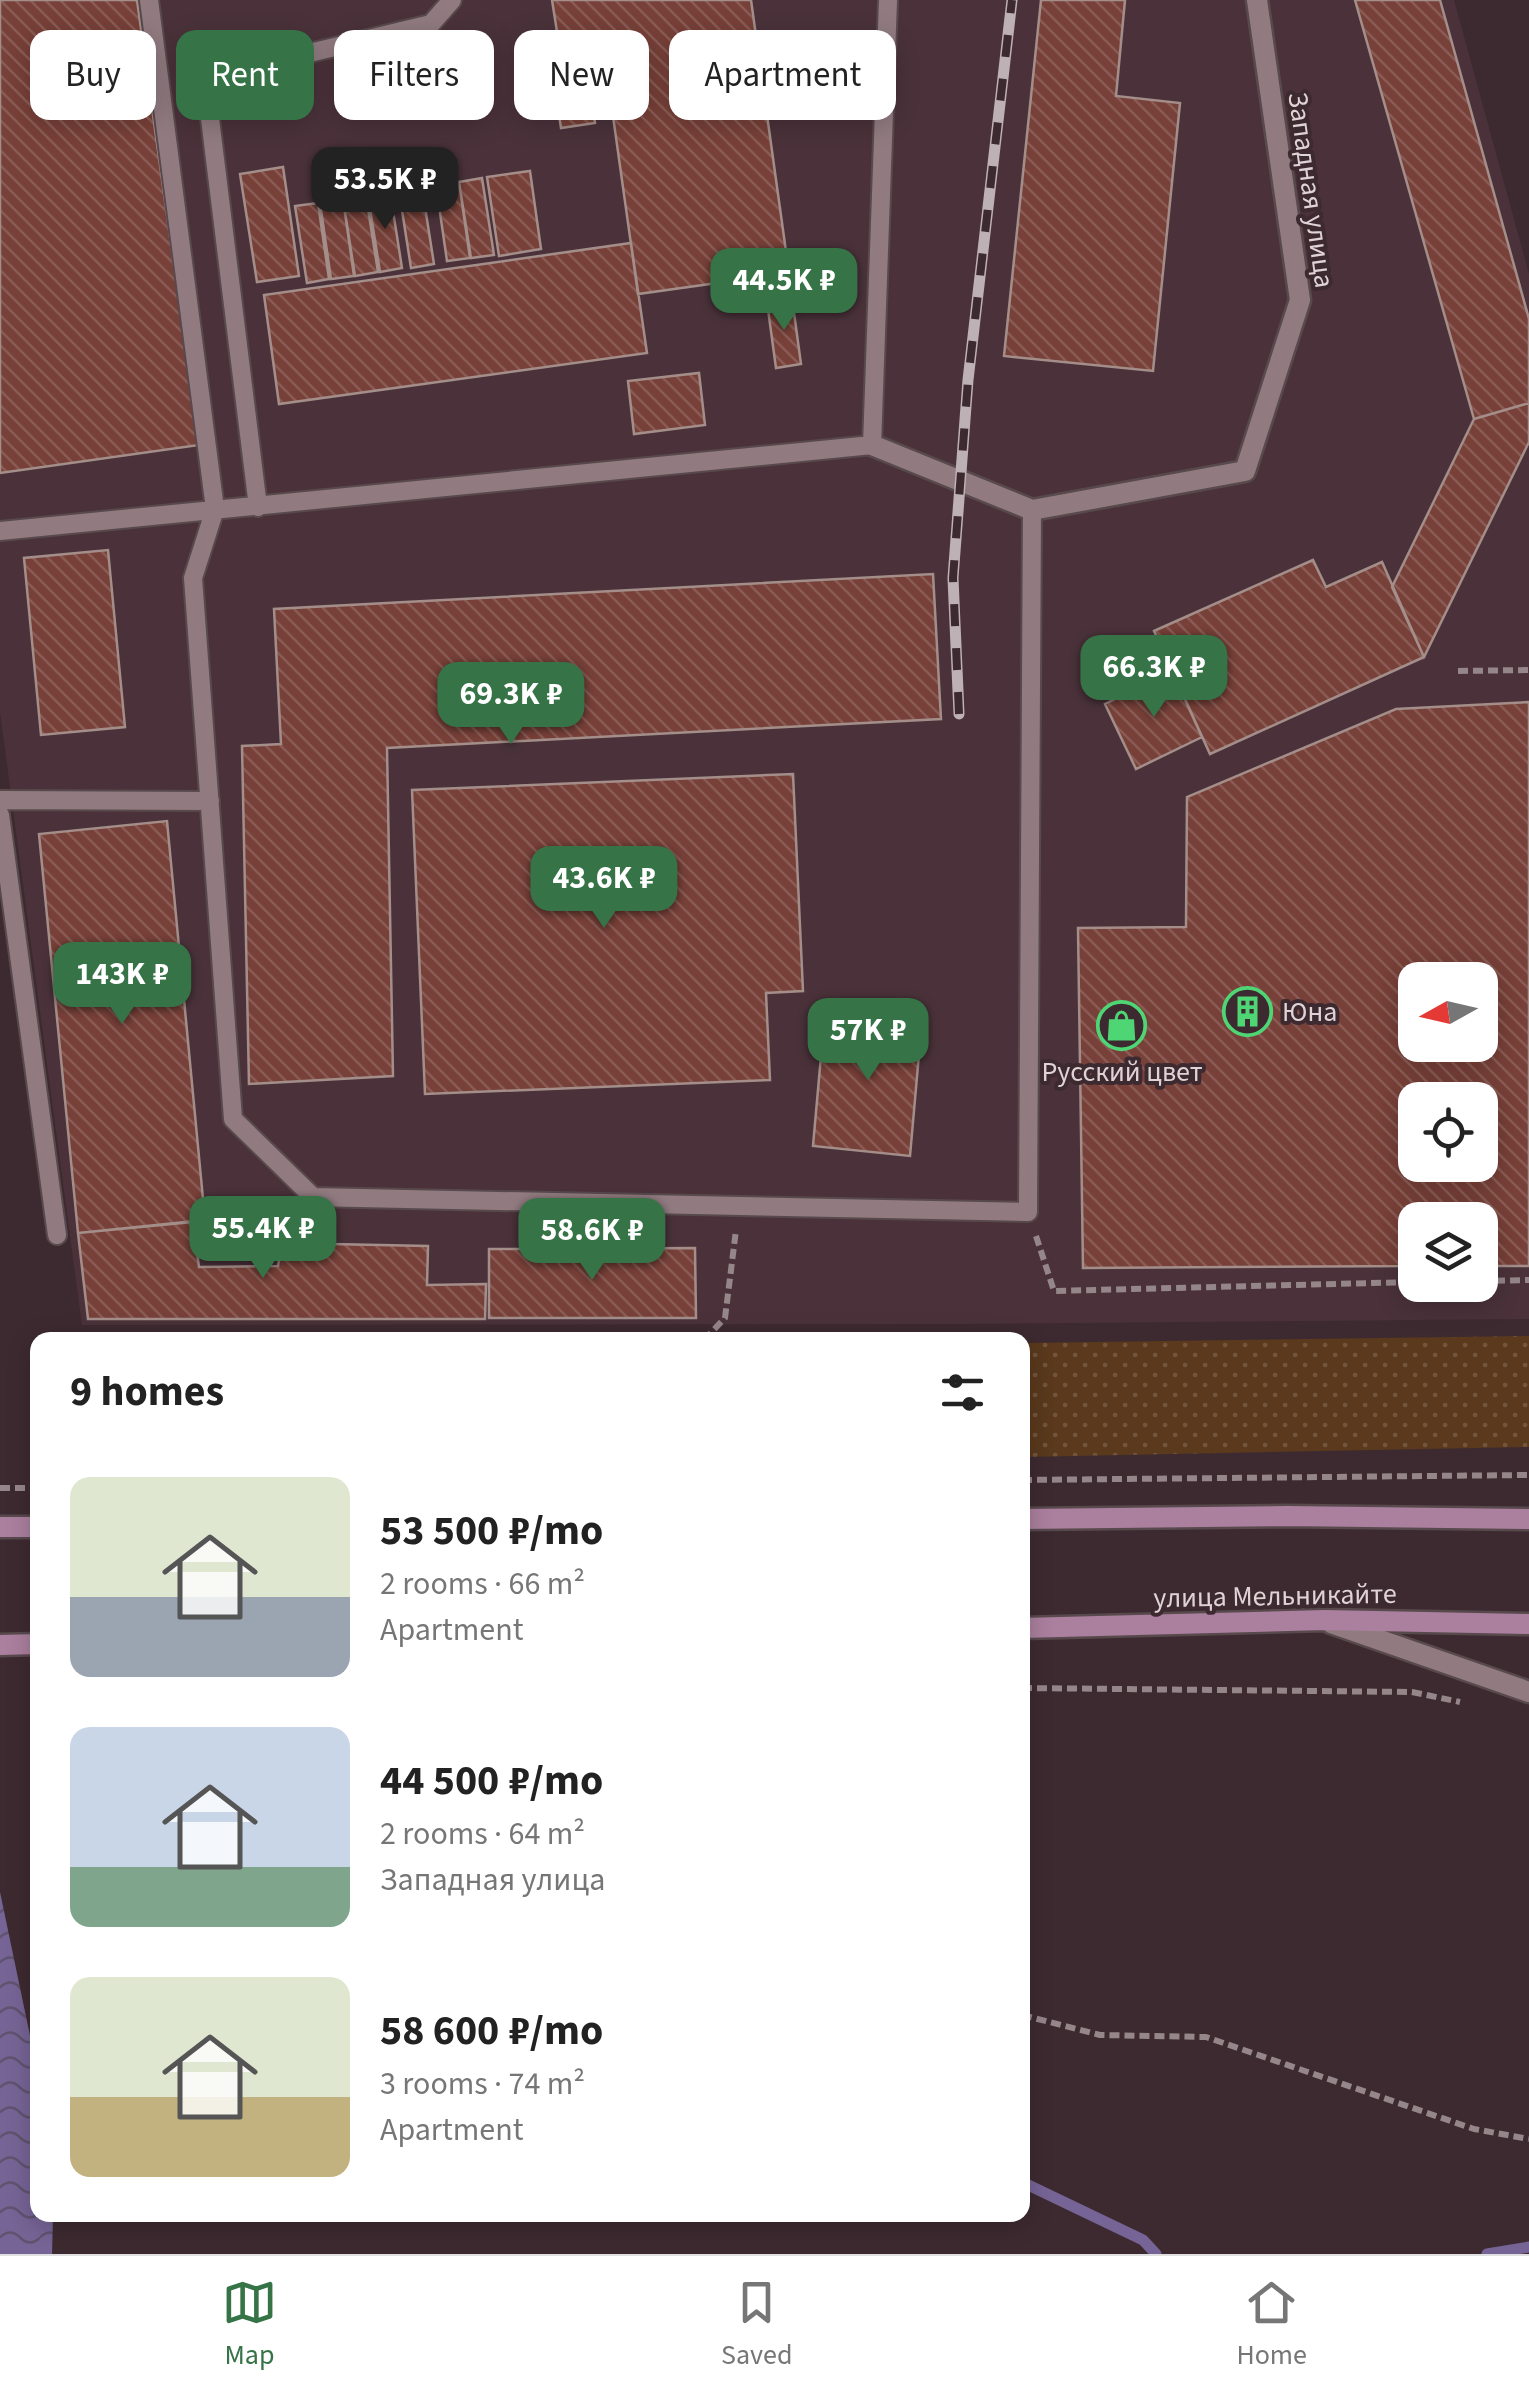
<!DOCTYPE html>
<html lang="en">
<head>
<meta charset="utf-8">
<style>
  body { margin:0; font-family:"Source Sans 3",sans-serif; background:#f6f6f6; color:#222; height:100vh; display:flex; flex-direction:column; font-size:38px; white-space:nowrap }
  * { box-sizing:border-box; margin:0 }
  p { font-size:32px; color:#767676 }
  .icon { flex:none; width:55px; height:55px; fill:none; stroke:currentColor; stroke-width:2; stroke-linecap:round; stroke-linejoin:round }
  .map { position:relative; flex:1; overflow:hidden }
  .details { position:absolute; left:30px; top:1332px; width:1000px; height:890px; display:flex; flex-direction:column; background:#fff; border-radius:20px; box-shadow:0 5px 25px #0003 }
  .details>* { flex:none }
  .hud { position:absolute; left:30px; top:30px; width:1000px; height:90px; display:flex; gap:20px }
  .needle { width:65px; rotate:262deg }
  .tools { position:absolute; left:1398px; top:962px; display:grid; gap:20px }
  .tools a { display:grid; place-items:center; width:100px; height:100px; border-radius:20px; background:#fff; box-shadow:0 5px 25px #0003; font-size:50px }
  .price { position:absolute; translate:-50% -85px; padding:0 22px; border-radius:20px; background:#367347; color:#fff; font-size:32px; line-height:65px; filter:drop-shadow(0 2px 5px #0008) }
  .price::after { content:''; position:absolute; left:50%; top:60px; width:30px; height:22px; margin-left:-15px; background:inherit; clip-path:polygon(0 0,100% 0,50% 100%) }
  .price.current { background:#222; color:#fff }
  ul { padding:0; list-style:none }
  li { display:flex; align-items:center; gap:30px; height:250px; padding:0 40px }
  li span { display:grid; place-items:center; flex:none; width:280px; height:200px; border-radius:20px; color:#555 }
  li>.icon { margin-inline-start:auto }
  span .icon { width:120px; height:120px; fill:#fffc; stroke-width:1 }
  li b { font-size:42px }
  h2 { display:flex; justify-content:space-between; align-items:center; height:120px; padding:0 40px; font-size:42px }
  .chip { padding:0 35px; border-radius:20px; background:#fff; box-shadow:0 5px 25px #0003; font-size:35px; line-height:90px }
  .chip.current { background:#367347; color:#fff }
  .tab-bar { display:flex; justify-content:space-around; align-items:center; height:140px; border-top:2px solid #e0e0e0; background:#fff; font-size:28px; color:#767676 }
  .tab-bar a { display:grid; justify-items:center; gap:5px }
  .tab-bar .current { color:#367347 }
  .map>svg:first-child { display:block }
  .built { fill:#4b323a; fill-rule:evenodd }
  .grass { fill:url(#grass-dots) }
  .water { fill:url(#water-waves) }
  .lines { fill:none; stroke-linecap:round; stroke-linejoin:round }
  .stream { stroke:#766496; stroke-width:11 }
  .building { fill:url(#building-back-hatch); stroke:#a48e8a; stroke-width:2.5; fill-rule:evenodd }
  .service-casing { stroke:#58494d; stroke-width:22 }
  .minor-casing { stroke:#58494d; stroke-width:25 }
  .tertiary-casing { stroke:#58494d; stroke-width:25 }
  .secondary-casing { stroke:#58494d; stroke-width:25 }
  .path { stroke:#95868a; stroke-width:6; stroke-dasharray:10 5; stroke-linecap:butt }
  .service { stroke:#917b81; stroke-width:18 }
  .minor { stroke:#917b81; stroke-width:20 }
  .tertiary { stroke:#917b81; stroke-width:20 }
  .secondary { stroke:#ab7f9e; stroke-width:20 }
  .rail-casing { stroke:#beb1b5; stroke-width:11 }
  .rail { stroke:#3d2a30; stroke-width:8; stroke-dasharray:22; stroke-linecap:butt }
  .labels { text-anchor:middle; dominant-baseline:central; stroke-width:8; stroke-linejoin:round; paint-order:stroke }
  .street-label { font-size:28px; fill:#dfd3d6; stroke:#3d2a30 }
  .poi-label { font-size:28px; fill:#dfd3d6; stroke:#3d2a30; text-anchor:start }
</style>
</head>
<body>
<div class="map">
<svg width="1529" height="2254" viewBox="0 0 1529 2254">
  <defs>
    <pattern id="grass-dots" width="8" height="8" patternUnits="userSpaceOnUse" patternTransform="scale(2.5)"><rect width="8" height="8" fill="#5a391c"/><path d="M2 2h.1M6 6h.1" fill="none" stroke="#71553c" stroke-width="1.8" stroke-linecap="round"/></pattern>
    <pattern id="water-waves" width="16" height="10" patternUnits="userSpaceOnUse" patternTransform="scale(2.5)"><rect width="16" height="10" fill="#766496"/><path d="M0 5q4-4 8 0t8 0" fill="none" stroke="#5f536f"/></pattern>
    <pattern id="building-back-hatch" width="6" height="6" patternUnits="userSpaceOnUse" patternTransform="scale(2.5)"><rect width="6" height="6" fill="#774038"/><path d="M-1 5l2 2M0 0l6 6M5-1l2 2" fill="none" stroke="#8a5b54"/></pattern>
  </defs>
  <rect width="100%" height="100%" fill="#3d2a30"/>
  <path class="built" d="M0 0H1454L1529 274V1319L958 1324 82 1325 0 712ZM1415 980H1480V1045H1415ZM1415 1100H1480V1165H1415ZM1415 1220H1480V1285H1415Z"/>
  <path class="grass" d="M1529 1336V1447L1023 1457V1343Z"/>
  <path class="water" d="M0 1892 37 2069 38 2215H53L52 2254H0Z"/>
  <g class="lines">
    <path class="stream" d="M1022 2182 1143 2240 1156 2254
      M1487 2254 1529 2247"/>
  </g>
  <path class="building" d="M0 0H137L199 445 0 473Z
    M552 0H751L789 273 638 294 603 45 560 51Z
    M1041 0H1125L1116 96 1180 103 1153 371 1004 356Z
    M1355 0H1440L1529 319V403L1474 419Z
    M585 57 595 123 561 128 551 62Z
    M283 167 299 276 257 282 240 174Z
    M530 171 541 249 499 256 487 177Z
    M482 178 494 255 471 258 459 182Z
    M459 182 470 258 447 261 436 185Z
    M422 188 434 264 411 268 399 191Z
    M390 192 402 268 380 272 368 196Z
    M366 196 378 272 355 276 343 199Z
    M343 199 354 276 331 279 320 203Z
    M318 203 329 279 307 283 295 206Z
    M631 243 647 353 279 404 264 295Z
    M792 298 801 364 776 368 767 302Z
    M699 373 705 425 634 434 628 381Z
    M1529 403V442L1424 657 1392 587 1474 419Z
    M108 550 125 727 41 735 24 558Z
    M1313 560 1326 587 1382 562 1424 657 1210 754 1154 631Z
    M933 574 941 719 387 748 393 1076 249 1084 242 746 281 744 274 609Z
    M1172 671 1202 737 1136 769 1105 704Z
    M1529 702V1266H1480V1220H1415V1266L1083 1268 1078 928 1186 927 1187 797 1396 709ZM1415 980H1480V1045H1415ZM1415 1100H1480V1165H1415Z
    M793 774 803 991 766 993 770 1080 425 1094 412 790Z
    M167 821 205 1220 78 1233 39 834Z
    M825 1011 922 1020 910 1156 813 1146Z
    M193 1222 199 1267 278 1266 282 1243 428 1246 427 1285 486 1284 485 1319H88L78 1233Z
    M695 1248 696 1318H489V1249Z"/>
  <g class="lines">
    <defs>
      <path id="service" d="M149 0 215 509 193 578 233 1119 313 1197 1028 1212 1032 510
        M258 507 205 78 431 24 452 0
        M0 531 872 445 888 0
        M0 800 210 801
        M0 815 57 1235"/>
      <path id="minor" d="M872 445 1032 510 1245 471 1300 300 1257 0"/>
      <path id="tertiary" d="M1331 1623 1529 1692"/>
      <path id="secondary" d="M1022 1519 1287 1516 1529 1519
        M0 1527H38
        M1022 1628 1325 1620 1529 1624
        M0 1645 38 1644"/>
    </defs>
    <use href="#service" class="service-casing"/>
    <use href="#minor" class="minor-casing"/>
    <use href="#tertiary" class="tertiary-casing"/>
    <use href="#secondary" class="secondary-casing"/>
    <path class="path" d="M1458 671 1529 670
      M1036 1236 1054 1291 1415 1282
      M1480 1281 1529 1280
      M704 1340 725 1318 736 1230
      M1022 1480 1529 1475
      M0 1488H38
      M1022 1688 1412 1692 1460 1702
      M1022 2015 1100 2035 1206 2037 1474 2129 1529 2139"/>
    <use href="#service" class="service"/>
    <use href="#minor" class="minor"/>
    <use href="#tertiary" class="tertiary"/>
    <use href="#secondary" class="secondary"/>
    <defs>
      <path id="rail" d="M959 714 953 578 968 380 1012 0"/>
    </defs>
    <use href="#rail" class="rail-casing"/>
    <use href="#rail" class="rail"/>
  </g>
  <defs>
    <symbol id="building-ring" viewBox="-11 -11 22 22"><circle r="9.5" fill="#3d2a30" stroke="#4ed675" stroke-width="1.5"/><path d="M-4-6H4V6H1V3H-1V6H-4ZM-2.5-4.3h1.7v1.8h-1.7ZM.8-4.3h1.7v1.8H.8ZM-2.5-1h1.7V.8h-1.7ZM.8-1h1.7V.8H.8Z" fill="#4ed675"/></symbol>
    <symbol id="shop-ring" viewBox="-11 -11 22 22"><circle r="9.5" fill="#3d2a30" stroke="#4ed675" stroke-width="1.5"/><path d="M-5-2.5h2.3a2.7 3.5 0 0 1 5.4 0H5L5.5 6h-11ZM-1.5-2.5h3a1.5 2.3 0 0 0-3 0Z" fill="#4ed675"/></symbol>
  </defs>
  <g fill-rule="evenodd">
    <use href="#building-ring" x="1220" y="984" width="55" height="55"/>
    <use href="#shop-ring" x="1094" y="998" width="55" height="55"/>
  </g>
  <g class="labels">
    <g class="street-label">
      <text transform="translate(1311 190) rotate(82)">Западная улица</text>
      <text transform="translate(1275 1596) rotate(-1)">улица Мельникайте</text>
    </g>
    <g class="poi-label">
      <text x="1282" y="1012">Юна</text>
      <text x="1122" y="1072" text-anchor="middle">Русский цвет</text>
    </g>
  </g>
</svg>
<div class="tools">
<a><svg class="needle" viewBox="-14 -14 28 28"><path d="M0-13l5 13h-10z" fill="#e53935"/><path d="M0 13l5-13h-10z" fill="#767676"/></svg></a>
<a><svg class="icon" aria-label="locate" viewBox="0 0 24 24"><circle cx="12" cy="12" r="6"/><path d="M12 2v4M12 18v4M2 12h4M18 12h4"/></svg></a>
<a><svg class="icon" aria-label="layers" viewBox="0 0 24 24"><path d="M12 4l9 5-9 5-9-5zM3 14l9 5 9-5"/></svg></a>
</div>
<b class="price current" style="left:385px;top:232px">53.5K ₽</b>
<b class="price" style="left:784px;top:333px">44.5K ₽</b>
<b class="price" style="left:1154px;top:720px">66.3K ₽</b>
<b class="price" style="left:511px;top:747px">69.3K ₽</b>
<b class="price" style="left:604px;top:931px">43.6K ₽</b>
<b class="price" style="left:122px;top:1027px">143K ₽</b>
<b class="price" style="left:868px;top:1083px">57K ₽</b>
<b class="price" style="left:263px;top:1281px">55.4K ₽</b>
<b class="price" style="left:592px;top:1283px">58.6K ₽</b>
<div class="hud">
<a class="chip">Buy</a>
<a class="chip current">Rent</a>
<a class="chip">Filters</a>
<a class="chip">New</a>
<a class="chip">Apartment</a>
</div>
<section class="details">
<h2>9 homes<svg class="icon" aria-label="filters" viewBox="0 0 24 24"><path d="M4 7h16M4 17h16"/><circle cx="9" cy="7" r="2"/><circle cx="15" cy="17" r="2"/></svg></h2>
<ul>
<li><span style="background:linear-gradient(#dfe7d0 60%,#9aa5b1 0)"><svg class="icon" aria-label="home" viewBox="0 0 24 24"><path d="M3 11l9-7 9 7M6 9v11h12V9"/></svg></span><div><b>53 500 ₽/mo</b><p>2 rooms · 66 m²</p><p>Apartment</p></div></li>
<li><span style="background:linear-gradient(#c9d6e8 70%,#7fa58c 0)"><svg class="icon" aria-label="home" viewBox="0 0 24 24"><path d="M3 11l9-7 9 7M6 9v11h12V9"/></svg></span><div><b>44 500 ₽/mo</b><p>2 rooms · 64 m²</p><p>Западная улица</p></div></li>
<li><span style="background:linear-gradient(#dfe7d0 60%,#c2b280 0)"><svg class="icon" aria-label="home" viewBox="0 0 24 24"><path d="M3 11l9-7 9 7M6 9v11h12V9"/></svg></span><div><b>58 600 ₽/mo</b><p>3 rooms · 74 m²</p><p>Apartment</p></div></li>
</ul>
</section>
</div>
<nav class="tab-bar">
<a class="current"><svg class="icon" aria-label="map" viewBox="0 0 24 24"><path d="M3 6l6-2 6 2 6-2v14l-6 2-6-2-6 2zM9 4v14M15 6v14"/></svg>Map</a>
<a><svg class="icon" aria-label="saved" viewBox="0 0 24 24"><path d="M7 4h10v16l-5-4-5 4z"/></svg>Saved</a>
<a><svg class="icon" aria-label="home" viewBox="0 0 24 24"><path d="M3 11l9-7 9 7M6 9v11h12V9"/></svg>Home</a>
</nav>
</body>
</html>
